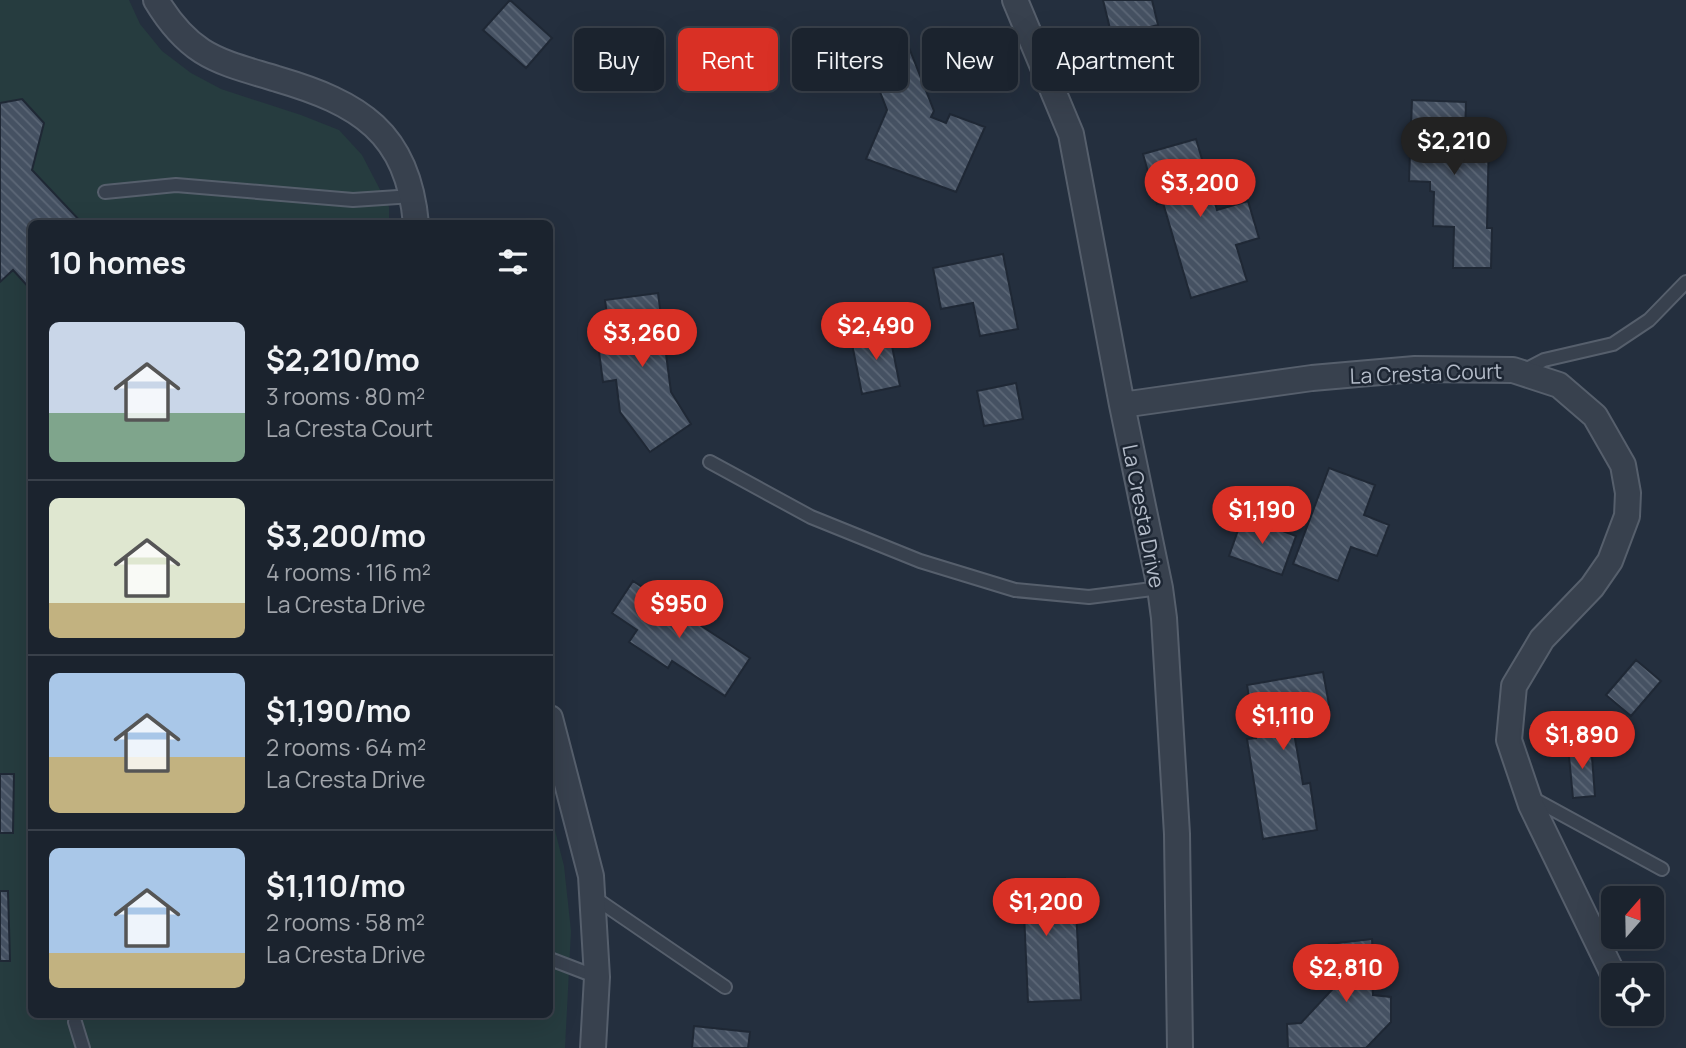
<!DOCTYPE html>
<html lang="en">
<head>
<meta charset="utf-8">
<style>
  body { margin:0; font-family:Manrope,sans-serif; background:#242b36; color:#f1f3f6; height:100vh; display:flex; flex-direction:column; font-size:26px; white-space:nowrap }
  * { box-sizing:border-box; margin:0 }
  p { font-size:23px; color:#a0a4aa }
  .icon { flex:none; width:38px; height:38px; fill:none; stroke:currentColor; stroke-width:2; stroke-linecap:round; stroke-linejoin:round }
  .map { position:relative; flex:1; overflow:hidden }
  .side { position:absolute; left:28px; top:220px; width:525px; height:798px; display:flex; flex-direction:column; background:#1b232e; border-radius:10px; box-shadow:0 7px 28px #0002,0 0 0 2px #39404a }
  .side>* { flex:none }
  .top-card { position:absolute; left:574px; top:28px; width:665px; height:63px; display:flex; gap:14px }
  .needle { width:46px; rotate:20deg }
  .tools { position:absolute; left:1601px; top:886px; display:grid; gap:14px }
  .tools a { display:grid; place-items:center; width:63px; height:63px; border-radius:10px; background:#1b232e; box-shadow:0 7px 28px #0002,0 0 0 2px #39404a; font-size:35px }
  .price { position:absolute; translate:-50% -60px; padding:0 16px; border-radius:24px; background:#d93025; color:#fff; font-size:23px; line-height:46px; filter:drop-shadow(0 2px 4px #0008) }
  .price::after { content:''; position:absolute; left:50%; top:42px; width:21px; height:16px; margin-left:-10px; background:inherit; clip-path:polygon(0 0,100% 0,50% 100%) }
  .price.on { background:#222; color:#fff }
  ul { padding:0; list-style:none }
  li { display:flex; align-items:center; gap:21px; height:175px; padding:0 21px }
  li+li { border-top:2px solid #39404a }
  li span { display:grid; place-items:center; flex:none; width:196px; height:140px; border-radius:10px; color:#555 }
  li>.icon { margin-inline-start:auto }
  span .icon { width:84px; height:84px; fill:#fffc; stroke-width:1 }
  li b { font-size:30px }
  h2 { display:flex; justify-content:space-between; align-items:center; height:84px; padding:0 21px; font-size:30px }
  .tag { padding:0 24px; border-radius:10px; background:#1b232e; box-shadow:0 7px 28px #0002,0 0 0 2px #39404a; font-size:24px; line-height:63px }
  .tag.on { background:#d93025; color:#fff }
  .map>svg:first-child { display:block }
  .pitch { fill:#263c3f }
  .building { fill:url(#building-back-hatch); stroke:#1f2835; stroke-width:2 }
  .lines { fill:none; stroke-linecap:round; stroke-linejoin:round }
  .service-casing { stroke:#565f6c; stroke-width:16 }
  .minor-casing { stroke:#565f6c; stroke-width:28 }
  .service { stroke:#38414e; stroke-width:12 }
  .minor { stroke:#38414e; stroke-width:24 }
  .labels { text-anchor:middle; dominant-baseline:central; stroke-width:5; stroke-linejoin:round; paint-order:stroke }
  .street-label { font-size:21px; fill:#b4bcc9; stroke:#1d2633 }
</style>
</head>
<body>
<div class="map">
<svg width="1686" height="1048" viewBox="0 0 1686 1048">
  <defs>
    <pattern id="building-back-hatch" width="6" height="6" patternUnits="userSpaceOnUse" patternTransform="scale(1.75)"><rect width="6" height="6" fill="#455162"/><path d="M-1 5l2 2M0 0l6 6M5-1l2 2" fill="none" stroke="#5d6877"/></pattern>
  </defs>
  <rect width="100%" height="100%" fill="#242f3e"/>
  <path class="pitch" d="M0 0H129L140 24 162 51 191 73 221 89 301 115 339 130 362 155 389 207V224H32V1015H550V811L564 866 571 931 565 1048H0Z"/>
  <path class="building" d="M510 0 552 38 526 68 483 30Z
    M1103 0H1152L1158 25 1112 37Z
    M902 30 934 111 931 117 946 123 950 114 985 127 956 192 866 159 887 110 862 45Z
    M22 99 44 123 32 170 83 224H32V291L13 270 0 282V103Z
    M1412 100 1466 102 1465 134 1489 135 1487 228H1492L1491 268H1453L1454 227 1433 226 1434 192 1430 191V182L1409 181Z
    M1196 139 1217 210 1248 201 1259 238 1236 245 1247 281 1191 298 1163 203 1157 204 1143 154Z
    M1003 254 1018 329 980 336 973 303 941 309 933 268Z
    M658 293 671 392 691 424 650 452 620 412 616 380 603 382 599 352 612 351 605 300Z
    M889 331 900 386 862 394 851 339Z
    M1016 383 1023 419 984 426 977 391Z
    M1329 468 1375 485 1364 515 1389 525 1377 556 1351 547 1338 581 1293 564Z
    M1243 516 1296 536 1282 575 1229 556Z
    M633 581 750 658 725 696 672 661 668 668 629 642 637 630 612 613Z
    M1636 660 1661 681 1631 716 1606 695Z
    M1323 672 1330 710 1291 716 1303 784 1310 783 1317 830 1263 839 1247 739 1256 738 1247 685Z
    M1591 744 1595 796 1573 798 1568 746Z
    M0 774H14L13 833H0Z
    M28 862H32V997H31Z
    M1065 878 1066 911H1076L1081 1000 1028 1002 1024 913 1002 914 1001 881Z
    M0 891H8L10 961H0Z
    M1372 939 1373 958H1381L1380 974 1372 975 1373 995 1391 997V1022L1366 1048H1288L1287 1024 1301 1023 1342 979 1339 967H1330L1329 944Z
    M694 1026 750 1032 748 1048H692Z"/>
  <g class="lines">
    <defs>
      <path id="service" d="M105 192 176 185 353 200 413 196
        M1521 372 1544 360 1613 344 1649 320 1686 282
        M710 462 811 517 920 561 1015 590 1089 597 1160 588
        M1532 798 1662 869
        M592 896 725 987
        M550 959 597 977
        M75 1022 83 1048"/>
      <path id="minor" d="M156 0C168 20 182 38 202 51 224 65 252 71 277 79 359 103 408 132 416 224
        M1015 0 1071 134 1122 405 1160 588 1164 618 1177 834 1180 1048
        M1122 405 1312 378 1415 369 1513 370 1559 385 1595 416 1623 465 1628 493 1627 516 1610 561 1592 587 1542 639 1514 686 1509 740 1531 805 1614 976
        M550 718 591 876 597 977 593 1048"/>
    </defs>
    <use href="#service" class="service-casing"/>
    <use href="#minor" class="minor-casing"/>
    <use href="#service" class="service"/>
    <use href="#minor" class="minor"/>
  </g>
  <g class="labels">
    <g class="street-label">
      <text transform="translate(1426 373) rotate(-2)">La Cresta Court</text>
      <text transform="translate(1144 516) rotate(79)">La Cresta Drive</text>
    </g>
  </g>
</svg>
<div class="tools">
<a><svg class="needle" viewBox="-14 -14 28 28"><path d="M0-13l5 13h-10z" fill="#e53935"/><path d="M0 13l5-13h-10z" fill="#a0a4aa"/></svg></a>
<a><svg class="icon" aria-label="locate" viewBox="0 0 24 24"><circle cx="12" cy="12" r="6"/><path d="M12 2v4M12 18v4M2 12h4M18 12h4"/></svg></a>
</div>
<b class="price on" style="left:1454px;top:177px">$2,210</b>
<b class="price" style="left:1200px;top:219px">$3,200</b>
<b class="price" style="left:876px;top:362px">$2,490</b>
<b class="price" style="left:642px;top:369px">$3,260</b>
<b class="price" style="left:1262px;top:546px">$1,190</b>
<b class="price" style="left:679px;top:640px">$950</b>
<b class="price" style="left:1283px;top:752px">$1,110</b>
<b class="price" style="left:1582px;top:771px">$1,890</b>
<b class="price" style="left:1046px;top:938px">$1,200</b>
<b class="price" style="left:1346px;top:1004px">$2,810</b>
<div class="top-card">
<a class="tag">Buy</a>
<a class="tag on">Rent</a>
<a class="tag">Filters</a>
<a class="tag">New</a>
<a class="tag">Apartment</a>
</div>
<section class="side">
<h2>10 homes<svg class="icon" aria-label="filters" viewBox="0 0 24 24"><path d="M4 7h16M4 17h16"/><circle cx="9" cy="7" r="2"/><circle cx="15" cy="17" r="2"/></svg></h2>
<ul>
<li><span style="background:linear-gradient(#c9d6e8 65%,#7fa58c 0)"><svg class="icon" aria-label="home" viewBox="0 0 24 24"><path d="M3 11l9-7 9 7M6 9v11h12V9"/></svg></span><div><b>$2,210/mo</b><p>3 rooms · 80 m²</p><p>La Cresta Court</p></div></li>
<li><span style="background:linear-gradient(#dfe7d0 75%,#c2b280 0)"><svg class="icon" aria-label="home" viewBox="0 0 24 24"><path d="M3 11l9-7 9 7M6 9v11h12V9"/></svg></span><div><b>$3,200/mo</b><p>4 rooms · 116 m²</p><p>La Cresta Drive</p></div></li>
<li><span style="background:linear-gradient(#a9c7e8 60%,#c2b280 0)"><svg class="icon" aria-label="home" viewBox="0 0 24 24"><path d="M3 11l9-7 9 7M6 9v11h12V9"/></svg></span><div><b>$1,190/mo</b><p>2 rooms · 64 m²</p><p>La Cresta Drive</p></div></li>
<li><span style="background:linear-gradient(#a9c7e8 75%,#c2b280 0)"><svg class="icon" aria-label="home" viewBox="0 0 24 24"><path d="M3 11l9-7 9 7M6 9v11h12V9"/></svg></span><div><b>$1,110/mo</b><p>2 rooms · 58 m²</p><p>La Cresta Drive</p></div></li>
</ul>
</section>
</div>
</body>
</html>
